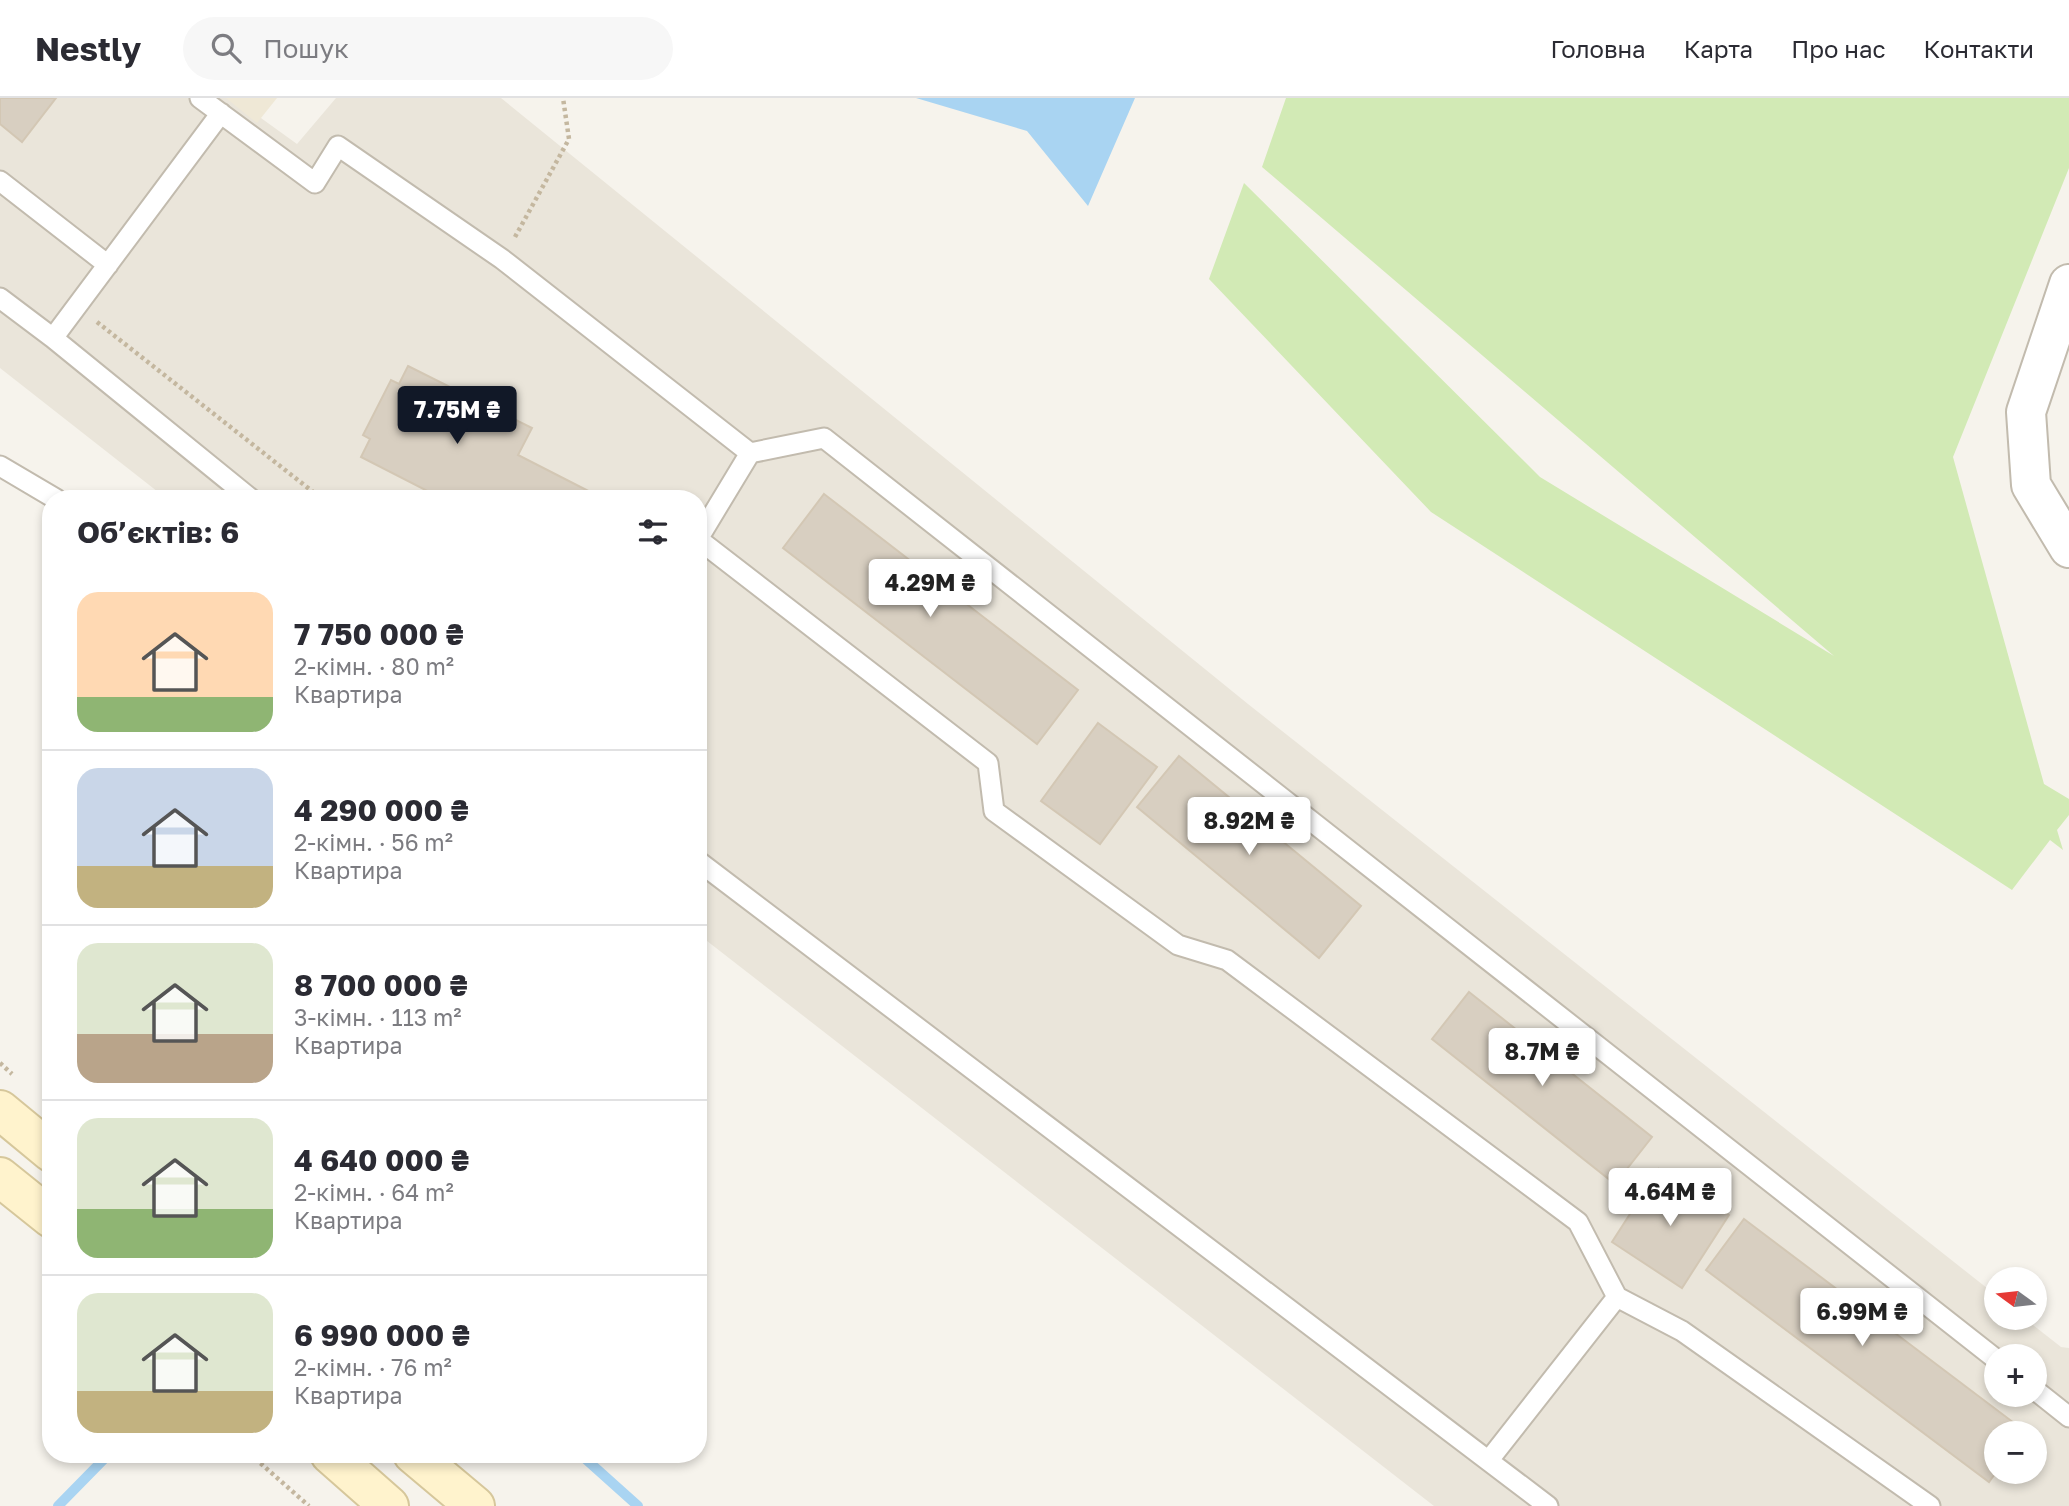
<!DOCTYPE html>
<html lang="uk">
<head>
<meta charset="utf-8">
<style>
  body { margin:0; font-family:"Golos Text",sans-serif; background:#f7f7f7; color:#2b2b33; height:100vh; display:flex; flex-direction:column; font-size:26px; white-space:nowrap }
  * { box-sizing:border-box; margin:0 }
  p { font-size:23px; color:#7c7c81 }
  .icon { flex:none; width:38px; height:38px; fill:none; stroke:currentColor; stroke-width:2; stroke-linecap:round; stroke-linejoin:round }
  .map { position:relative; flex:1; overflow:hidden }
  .side { position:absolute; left:42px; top:392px; width:665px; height:973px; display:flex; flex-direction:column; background:#fff; border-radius:28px; box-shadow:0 4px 10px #0003 }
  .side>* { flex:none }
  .needle { width:46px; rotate:285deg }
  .tools { position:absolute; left:1984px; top:1169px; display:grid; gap:14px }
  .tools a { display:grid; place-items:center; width:63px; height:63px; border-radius:50%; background:#fff; box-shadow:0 4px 10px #0003; font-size:35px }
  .price { position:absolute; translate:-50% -60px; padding:0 16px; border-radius:7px; background:#fff; color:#222; font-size:23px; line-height:46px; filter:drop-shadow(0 2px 4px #0008) }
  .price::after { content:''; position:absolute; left:50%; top:42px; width:21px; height:16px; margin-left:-10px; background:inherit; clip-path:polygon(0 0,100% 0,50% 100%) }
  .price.on { background:#111827; color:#fff }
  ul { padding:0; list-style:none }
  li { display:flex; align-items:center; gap:21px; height:175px; padding:0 35px }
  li+li { border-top:2px solid #e1e1e2 }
  li span { display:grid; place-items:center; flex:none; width:196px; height:140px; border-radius:21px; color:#555 }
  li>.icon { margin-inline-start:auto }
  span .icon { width:84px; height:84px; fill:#fffc; stroke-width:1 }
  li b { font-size:30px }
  h2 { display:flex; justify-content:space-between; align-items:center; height:84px; padding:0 35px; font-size:30px }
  header { display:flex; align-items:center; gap:42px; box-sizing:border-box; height:98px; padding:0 35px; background:#fff; border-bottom:2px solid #e1e1e2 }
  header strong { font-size:33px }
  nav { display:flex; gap:38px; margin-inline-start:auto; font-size:24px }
  .search { width:490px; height:63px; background:#f7f7f7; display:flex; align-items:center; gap:18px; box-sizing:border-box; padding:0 24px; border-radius:38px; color:#7c7c81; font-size:26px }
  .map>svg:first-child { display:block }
  .residential { fill:#eae5da; fill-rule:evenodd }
  .education { fill:#efe8d6 }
  .green { fill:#d2eab5 }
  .water { fill:#a9d4f2 }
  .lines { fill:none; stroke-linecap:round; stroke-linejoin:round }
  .stream { stroke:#a9d4f2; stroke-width:10 }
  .building { fill:#d8cfc1; stroke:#d3c7b4; stroke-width:2 }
  .lane-casing { stroke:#c2bbae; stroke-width:23 }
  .street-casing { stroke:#c2bbae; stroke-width:42 }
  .secondary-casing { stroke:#d6c79b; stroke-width:42 }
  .path { stroke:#c4b79f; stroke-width:4.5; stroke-dasharray:3.5 3.5; stroke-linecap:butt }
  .lane { stroke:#fff; stroke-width:19 }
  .street { stroke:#fff; stroke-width:38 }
  .secondary { stroke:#fff3cd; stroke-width:38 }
</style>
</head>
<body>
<header>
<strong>Nestly</strong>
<div class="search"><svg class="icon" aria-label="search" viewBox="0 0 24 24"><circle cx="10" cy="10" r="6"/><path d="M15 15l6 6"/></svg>Пошук</div>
<nav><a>Головна</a><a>Карта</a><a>Про нас</a><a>Контакти</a></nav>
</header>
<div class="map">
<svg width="2069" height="1408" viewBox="0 0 2069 1408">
  <rect width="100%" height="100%" fill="#f6f3ec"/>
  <path class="residential" d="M0 0H233L297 46 336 0H501L1248 606 1997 1198V1220H2024L2061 1249 2069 1250V1408H1434L698 836V401H167L0 270ZM1997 1258H2035V1297H1997ZM1997 1335H2035V1374H1997Z"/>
  <path class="education" d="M226 0H277L257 25Z"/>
  <path class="green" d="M1286 0H2069V70L1953 359 2044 686 2069 701V717L2057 732 2063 752 2050 742 2012 792 1431 414 1209 181 1244 85 1540 379 1834 558 1262 69Z"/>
  <path class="water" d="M916 0H1135L1088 108 1027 33Z"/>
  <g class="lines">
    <path class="stream" d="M580 1356 638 1408
      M58 1408 109 1356"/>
  </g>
  <path class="building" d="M0 0H56L22 44 0 26Z
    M408 268 532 330 518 357 604 401H443L361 359 370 341 363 337 391 282 399 286Z
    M824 396 1078 592 1037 646 783 450Z
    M1098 625 1157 669 1100 746 1041 703Z
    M1179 658 1361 808 1319 860 1137 709Z
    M1469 894 1652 1039 1615 1086 1432 941Z
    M1659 1071 1729 1117 1682 1190 1612 1144Z
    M1744 1121 2026 1334 1997 1335V1373L1989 1384 1706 1172Z"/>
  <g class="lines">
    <defs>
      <path id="lane" d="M200 0 315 85 338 48 502 161 750 355 698 441 988 665 994 713 1178 847 1227 862 1578 1124 1617 1199 1682 1233 1930 1408
        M0 83 108 167
        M0 200 53 240 251 401
        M53 240 221 15
        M750 355 824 340 1997 1262
        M0 368 56 401
        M698 763 1548 1408
        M2035 1292 2069 1319
        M1489 1362 1617 1199"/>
      <path id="street" d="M2069 186 2026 314 2031 387 2069 450"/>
      <path id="secondary" d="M0 1012 51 1054
        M0 1079 51 1120
        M330 1356 389 1408
        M413 1356 475 1408"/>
    </defs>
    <use href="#lane" class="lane-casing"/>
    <use href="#street" class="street-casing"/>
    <use href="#secondary" class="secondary-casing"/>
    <path class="path" d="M515 139 569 41 563 0
      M97 224 322 401
      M0 965 12 976
      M250 1356 309 1408"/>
    <use href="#lane" class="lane"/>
    <use href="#street" class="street"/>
    <use href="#secondary" class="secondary"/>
  </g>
</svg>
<div class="tools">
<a><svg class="needle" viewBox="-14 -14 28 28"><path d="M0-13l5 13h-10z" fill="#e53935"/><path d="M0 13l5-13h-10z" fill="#7c7c81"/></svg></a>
<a>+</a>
<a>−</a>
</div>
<b class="price on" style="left:457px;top:348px">7.75M ₴</b>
<b class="price" style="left:930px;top:521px">4.29M ₴</b>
<b class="price" style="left:1249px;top:759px">8.92M ₴</b>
<b class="price" style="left:1542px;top:990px">8.7M ₴</b>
<b class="price" style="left:1670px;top:1130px">4.64M ₴</b>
<b class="price" style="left:1862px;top:1250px">6.99M ₴</b>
<section class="side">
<h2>Об’єктів: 6<svg class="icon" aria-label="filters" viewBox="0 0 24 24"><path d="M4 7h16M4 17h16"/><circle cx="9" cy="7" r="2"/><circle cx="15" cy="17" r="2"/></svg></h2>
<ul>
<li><span style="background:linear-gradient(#ffd9b3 75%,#8fb573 0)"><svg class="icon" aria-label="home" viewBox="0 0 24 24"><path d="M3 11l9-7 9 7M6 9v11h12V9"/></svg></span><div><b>7 750 000 ₴</b><p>2-кімн. · 80 m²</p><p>Квартира</p></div></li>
<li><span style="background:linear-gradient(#c9d6e8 70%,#c2b280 0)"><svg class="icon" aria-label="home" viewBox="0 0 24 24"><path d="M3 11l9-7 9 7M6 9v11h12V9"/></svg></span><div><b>4 290 000 ₴</b><p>2-кімн. · 56 m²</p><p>Квартира</p></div></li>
<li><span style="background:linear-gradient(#dfe7d0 65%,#b9a48a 0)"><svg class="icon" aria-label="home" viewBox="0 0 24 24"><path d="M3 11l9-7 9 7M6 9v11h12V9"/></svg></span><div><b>8 700 000 ₴</b><p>3-кімн. · 113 m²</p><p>Квартира</p></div></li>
<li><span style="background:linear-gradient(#dfe7d0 65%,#8fb573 0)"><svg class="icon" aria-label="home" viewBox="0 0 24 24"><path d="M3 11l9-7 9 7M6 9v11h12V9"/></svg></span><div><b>4 640 000 ₴</b><p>2-кімн. · 64 m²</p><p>Квартира</p></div></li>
<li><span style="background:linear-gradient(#dfe7d0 70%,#c2b280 0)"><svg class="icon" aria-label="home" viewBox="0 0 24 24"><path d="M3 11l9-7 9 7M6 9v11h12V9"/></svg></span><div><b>6 990 000 ₴</b><p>2-кімн. · 76 m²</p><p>Квартира</p></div></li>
</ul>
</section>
</div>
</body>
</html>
